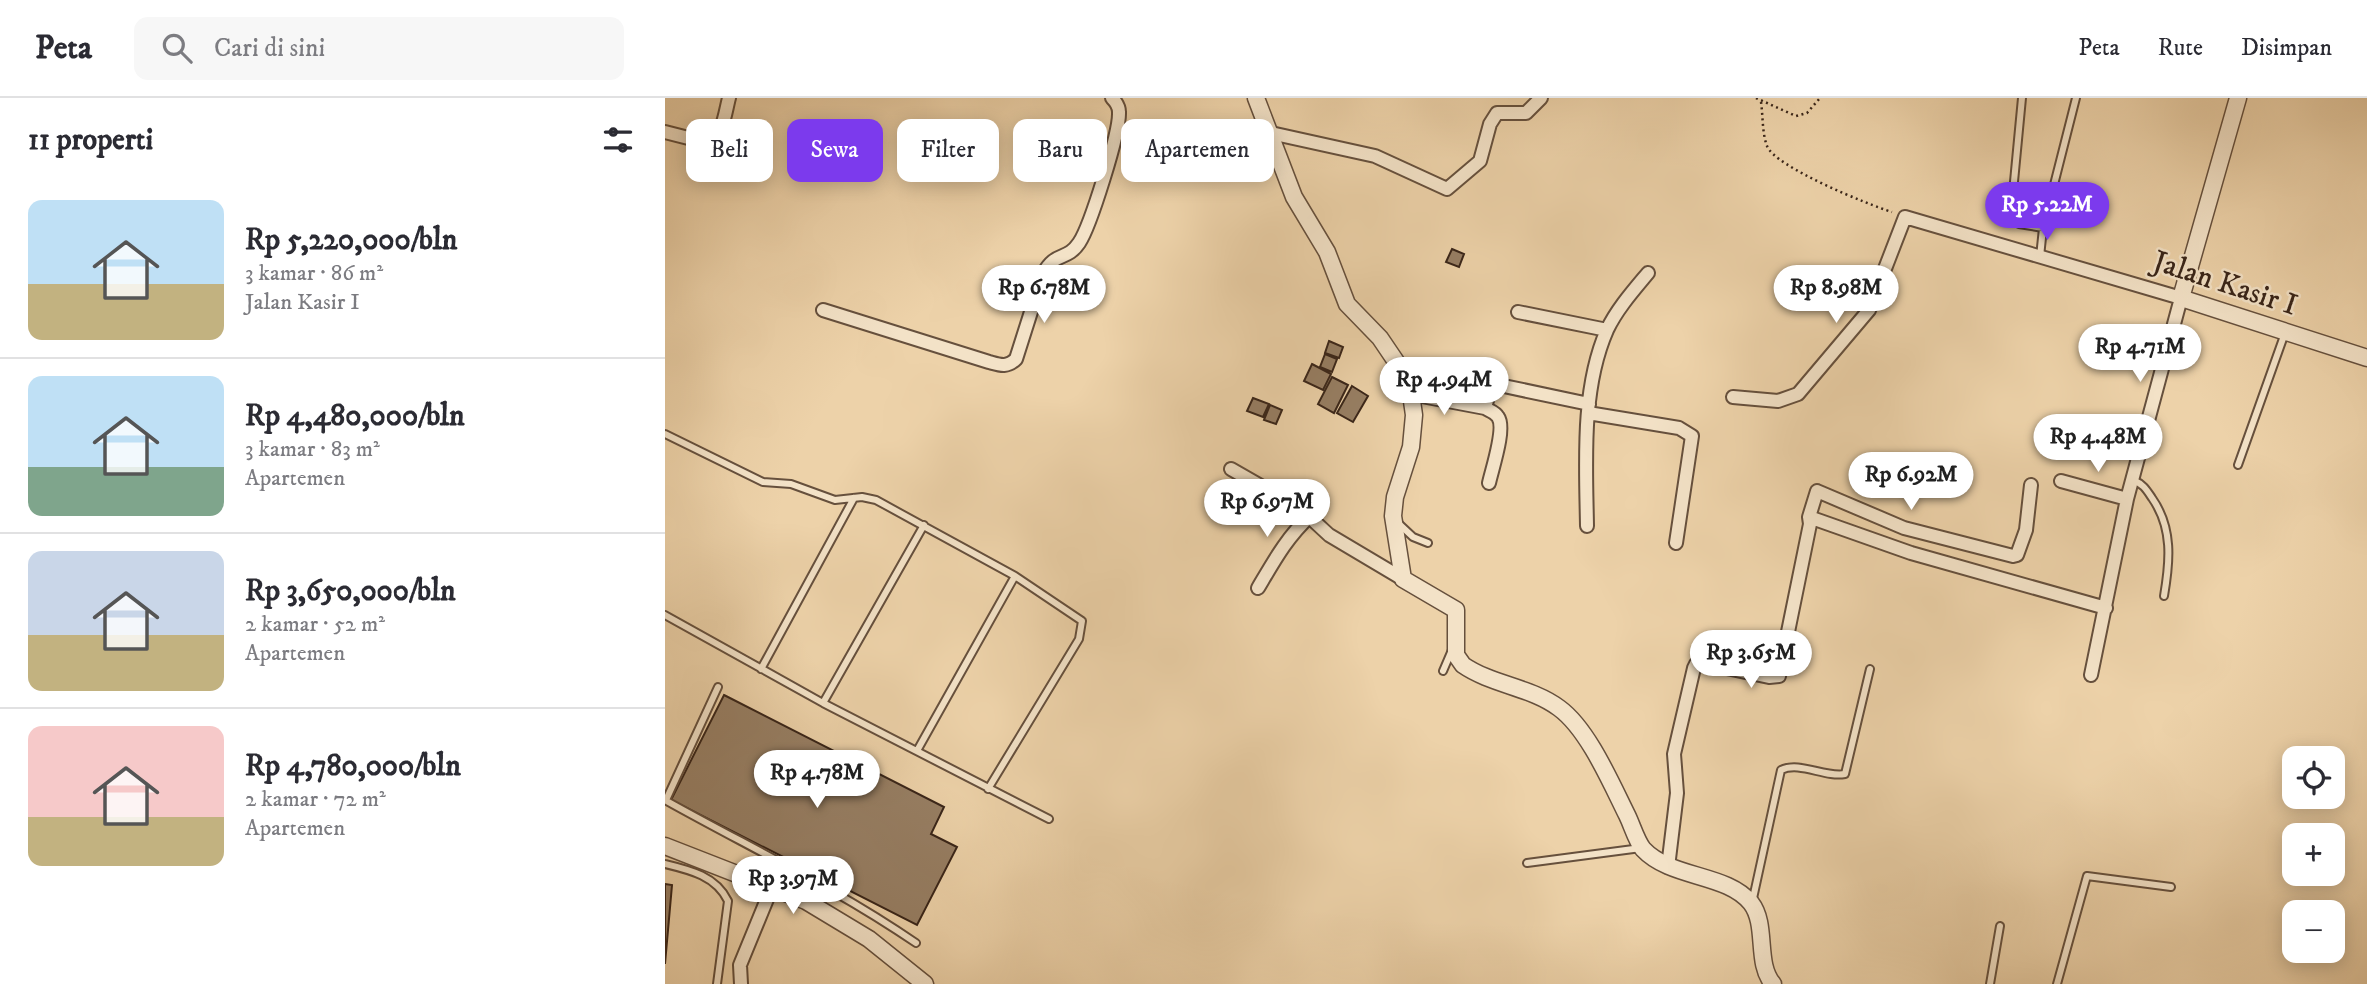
<!DOCTYPE html>
<html lang="id">
<head>
<meta charset="utf-8">
<style>
  body { margin:0; font-family:"IM FELL DW Pica",serif; background:#f7f7f7; color:#2b2b33; height:100vh; display:flex; flex-direction:column; font-size:26px; white-space:nowrap }
  * { box-sizing:border-box; margin:0 }
  p { font-size:23px; color:#7c7c81 }
  .icon { flex:none; width:38px; height:38px; fill:none; stroke:currentColor; stroke-width:2; stroke-linecap:round; stroke-linejoin:round }
  .map { position:relative; flex:1; overflow:hidden }
  .side { display:flex; flex-direction:column; background:#fff; width:665px }
  .side>* { flex:none }
  .top-card { position:absolute; left:21px; top:21px; width:665px; height:63px; display:flex; gap:14px }
  .fabs { position:absolute; left:1617px; top:648px; display:grid; gap:14px }
  .fabs a { display:grid; place-items:center; width:63px; height:63px; border-radius:14px; background:#fff; box-shadow:0 4px 18px #0003; font-size:35px }
  .price { position:absolute; translate:-50% -60px; padding:0 16px; border-radius:24px; background:#fff; color:#222; font-size:23px; line-height:46px; filter:drop-shadow(0 2px 4px #0008) }
  .price::after { content:''; position:absolute; left:50%; top:42px; width:21px; height:16px; margin-left:-10px; background:inherit; clip-path:polygon(0 0,100% 0,50% 100%) }
  .price.current { background:#7c3aed; color:#fff }
  ul { padding:0; list-style:none }
  li { display:flex; align-items:center; gap:21px; height:175px; padding:0 28px }
  li+li { border-top:2px solid #e1e1e2 }
  li span { display:grid; place-items:center; flex:none; width:196px; height:140px; border-radius:14px; color:#555 }
  li>.icon { margin-inline-start:auto }
  span .icon { width:84px; height:84px; fill:#fffc; stroke-width:1 }
  li b { font-size:30px }
  h2 { display:flex; justify-content:space-between; align-items:center; height:84px; padding:0 28px; font-size:30px }
  .chip { padding:0 24px; border-radius:14px; background:#fff; box-shadow:0 4px 18px #0003; font-size:24px; line-height:63px }
  .chip.current { background:#7c3aed; color:#fff }
  header { display:flex; align-items:center; gap:42px; box-sizing:border-box; height:98px; padding:0 35px; background:#fff; border-bottom:2px solid #e1e1e2 }
  header strong { font-size:33px }
  nav { display:flex; gap:38px; margin-inline-start:auto; font-size:24px }
  .search { width:490px; height:63px; background:#f7f7f7; display:flex; align-items:center; gap:18px; box-sizing:border-box; padding:0 24px; border-radius:14px; color:#7c7c81; font-size:26px }
  main { display:flex; flex:1; min-height:0 }
  .map>svg:first-child { display:block }
  .building { fill:#977f64; stroke:#392519; stroke-width:2 }
  .lines { fill:none; stroke-linecap:round; stroke-linejoin:round }
  .service-casing { stroke:#66503d; stroke-width:10 }
  .minor-casing { stroke:#66503d; stroke-width:16 }
  .tertiary-casing { stroke:#66503d; stroke-width:19 }
  .path { stroke:#392519; stroke-width:2.5; stroke-dasharray:2 3.5; stroke-linecap:butt }
  .service { stroke:#f3e2c7; stroke-width:6 }
  .minor { stroke:#f3e2c7; stroke-width:12 }
  .tertiary { stroke:#f3e2c7; stroke-width:16 }
  .labels { text-anchor:middle; dominant-baseline:central; stroke-width:5; stroke-linejoin:round; paint-order:stroke }
  .street-label { font-size:30px; fill:#392519; stroke:#f3e2c7 }
</style>
</head>
<body>
<header>
<strong>Peta</strong>
<div class="search"><svg class="icon" aria-label="search" viewBox="0 0 24 24"><circle cx="10" cy="10" r="6"/><path d="M15 15l6 6"/></svg>Cari di sini</div>
<nav><a>Peta</a><a>Rute</a><a>Disimpan</a></nav>
</header>
<main>
<section class="side">
<h2>11 properti<svg class="icon" aria-label="filters" viewBox="0 0 24 24"><path d="M4 7h16M4 17h16"/><circle cx="9" cy="7" r="2"/><circle cx="15" cy="17" r="2"/></svg></h2>
<ul>
<li><span style="background:linear-gradient(#bfe0f5 60%,#c2b280 0)"><svg class="icon" aria-label="home" viewBox="0 0 24 24"><path d="M3 11l9-7 9 7M6 9v11h12V9"/></svg></span><div><b>Rp 5,220,000/bln</b><p>3 kamar · 86 m²</p><p>Jalan Kasir I</p></div></li>
<li><span style="background:linear-gradient(#bfe0f5 65%,#7fa58c 0)"><svg class="icon" aria-label="home" viewBox="0 0 24 24"><path d="M3 11l9-7 9 7M6 9v11h12V9"/></svg></span><div><b>Rp 4,480,000/bln</b><p>3 kamar · 83 m²</p><p>Apartemen</p></div></li>
<li><span style="background:linear-gradient(#c9d6e8 60%,#c2b280 0)"><svg class="icon" aria-label="home" viewBox="0 0 24 24"><path d="M3 11l9-7 9 7M6 9v11h12V9"/></svg></span><div><b>Rp 3,650,000/bln</b><p>2 kamar · 52 m²</p><p>Apartemen</p></div></li>
<li><span style="background:linear-gradient(#f6c9c9 65%,#c2b280 0)"><svg class="icon" aria-label="home" viewBox="0 0 24 24"><path d="M3 11l9-7 9 7M6 9v11h12V9"/></svg></span><div><b>Rp 4,780,000/bln</b><p>2 kamar · 72 m²</p><p>Apartemen</p></div></li>
</ul>
</section>
<div class="map">
<svg width="1702" height="886" viewBox="0 0 1702 886">
  <rect width="100%" height="100%" fill="#edd2a9"/>
  <filter id="stains"><feTurbulence type="fractalNoise" baseFrequency=".00286" numOctaves="4"/><feColorMatrix values="0 0 0 0 .2 0 0 0 0 .09 0 0 0 0 .02 0 0 0 .5 -.17"/></filter>
  <radialGradient id="worn" r=".72"><stop offset=".6" stop-color="#630" stop-opacity="0"/><stop offset="1" stop-color="#630" stop-opacity=".3"/></radialGradient>
  <path class="building" d="M787 151 799 156 794 169 781 164Z
    M664 243 678 249 674 260 660 255Z
    M660 256 672 261 667 274 655 269Z
    M647 266 666 276 658 292 639 283Z
    M667 279 683 287 669 315 653 306Z
    M687 288 703 298 688 324 672 315Z
    M588 300 604 306 598 319 582 313Z
    M605 307 617 312 611 326 599 322Z
    M59 597 279 709 266 736 292 749 252 827 6 702Z
    M0 786 7 787 0 866Z"/>
  <g class="lines">
    <defs>
      <path id="service" d="M1357 0 1346 115 1354 126 1378 130
        M1375 159 1378 130 1411 0
        M0 336 98 384 126 386 170 402 197 399 211 402 350 478 417 523 414 541 323 691
        M1573 367 1620 235
        M1468 382C1478 386 1481 391 1487 400 1508 430 1505 463 1499 498
        M733 425 748 439 763 445
        M0 517 158 605 384 721
        M96 571 189 400
        M778 573 787 552
        M158 605 259 427
        M253 651 350 478
        M0 702C84 749 171 790 251 845
        M1 702 53 589
        M862 765 976 750
        M0 766C25 772 51 778 63 803L52 886
        M1087 805 1116 672C1135 663 1160 680 1180 676L1205 571
        M1325 886 1335 828
        M1392 886 1422 778 1506 789"/>
      <path id="minor" d="M0 34 43 45C58 39 60 15 64 0
        M606 35 710 58 782 91 815 63 825 26 832 15H861L876 0
        M158 212 324 264C335 267 342 270 351 261L378 176C391 152 401 164 414 145 425 129 455 34 454 14 454 8 451 4 447 0
        M853 214 942 232
        M746 296 820 310C825 313 830 314 833 319 841 330 827 371 824 385
        M1068 299 1113 303 1133 296 1204 212 1240 119 1516 200 1462 401 1426 577
        M820 310 825 291 834 287 924 306
        M923 315 1014 330 1027 338 1011 445
        M566 371 636 411 664 437 738 481
        M1396 383 1462 401
        M1144 419 1152 393 1239 430 1348 458 1352 457 1361 432 1366 387
        M922 428C921 365 916 291 942 232 952 211 968 193 983 175
        M593 490C609 463 622 439 645 418
        M1003 769 1012 695 1009 656 1029 570 1031 566 1038 565 1104 579 1114 578 1145 426 1144 419 1246 455 1441 510
        M76 886 75 867 107 789"/>
      <path id="tertiary" d="M591 0 629 99 662 154 682 206 715 240 736 271 746 296 749 317 746 349 730 399 728 418 738 481 791 512V557L798 567C827 587 866 589 894 610 923 631 946 685 962 717 967 727 971 742 978 751 1006 781 1062 775 1086 805 1103 827 1090 865 1108 886
        M1573 0 1516 200 1702 260
        M0 748 141 803 204 841 260 886"/>
    </defs>
    <use href="#service" class="service-casing"/>
    <use href="#minor" class="minor-casing"/>
    <use href="#tertiary" class="tertiary-casing"/>
    <path class="path" d="M1091 0 1131 18 1142 15 1155 0
      M1096 4C1098 17 1097 35 1102 48 1110 69 1204 107 1227 114"/>
    <use href="#service" class="service"/>
    <use href="#minor" class="minor"/>
    <use href="#tertiary" class="tertiary"/>
  </g>
  <g class="labels">
    <g class="street-label">
      <text transform="translate(1560 186) rotate(18)">Jalan Kasir I</text>
    </g>
  </g>
  <rect width="100%" height="100%" filter="url(#stains)"/>
  <rect width="100%" height="100%" fill="url(#worn)"/>
</svg>
<div class="fabs">
<a><svg class="icon" aria-label="locate" viewBox="0 0 24 24"><circle cx="12" cy="12" r="6"/><path d="M12 2v4M12 18v4M2 12h4M18 12h4"/></svg></a>
<a>+</a>
<a>−</a>
</div>
<b class="price current" style="left:1382px;top:144px">Rp 5.22M</b>
<b class="price" style="left:379px;top:227px">Rp 6.78M</b>
<b class="price" style="left:1171px;top:227px">Rp 8.98M</b>
<b class="price" style="left:1475px;top:286px">Rp 4.71M</b>
<b class="price" style="left:779px;top:319px">Rp 4.94M</b>
<b class="price" style="left:1433px;top:376px">Rp 4.48M</b>
<b class="price" style="left:1246px;top:414px">Rp 6.92M</b>
<b class="price" style="left:602px;top:441px">Rp 6.97M</b>
<b class="price" style="left:1086px;top:592px">Rp 3.65M</b>
<b class="price" style="left:152px;top:712px">Rp 4.78M</b>
<b class="price" style="left:128px;top:818px">Rp 3.97M</b>
<div class="top-card">
<a class="chip">Beli</a>
<a class="chip current">Sewa</a>
<a class="chip">Filter</a>
<a class="chip">Baru</a>
<a class="chip">Apartemen</a>
</div>
</div>
</main>
</body>
</html>
